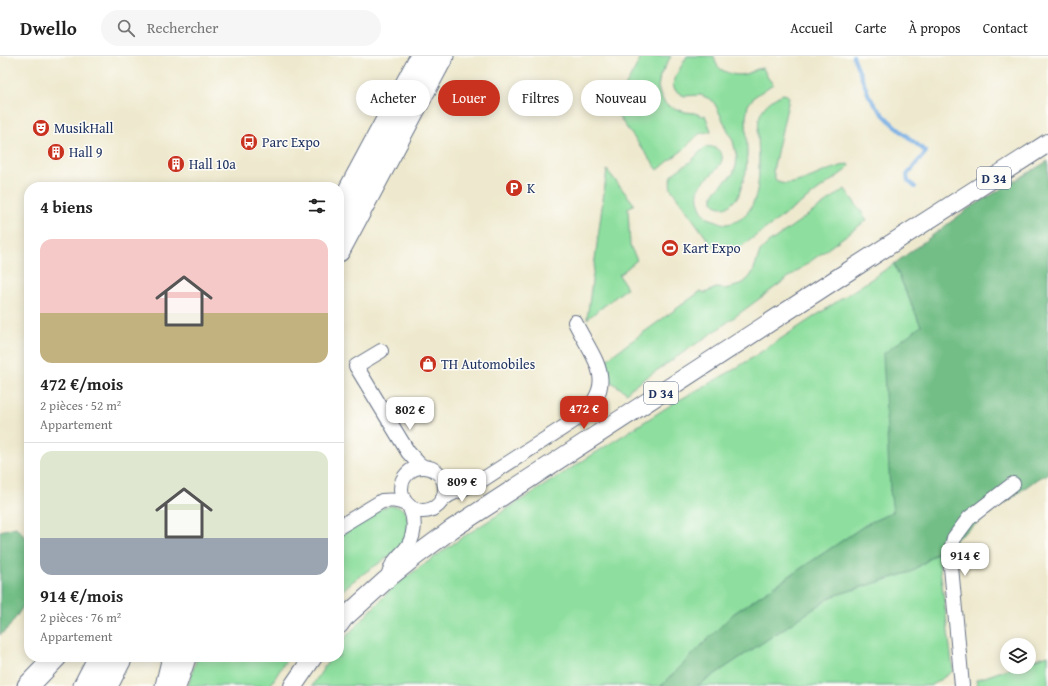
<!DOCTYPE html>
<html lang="fr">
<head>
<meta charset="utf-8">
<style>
  body { margin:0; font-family:"Gentium Book Plus",serif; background:#f6f6f6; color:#222; height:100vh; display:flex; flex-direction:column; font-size:15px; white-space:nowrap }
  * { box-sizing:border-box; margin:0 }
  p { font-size:13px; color:#767676 }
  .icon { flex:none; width:22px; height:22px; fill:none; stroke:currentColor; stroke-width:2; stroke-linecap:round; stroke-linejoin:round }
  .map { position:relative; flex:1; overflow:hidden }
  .panel { position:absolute; left:24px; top:126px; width:320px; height:480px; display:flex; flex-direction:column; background:#fff; border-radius:16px; box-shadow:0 2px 10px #0003 }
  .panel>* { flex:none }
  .guide { position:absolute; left:356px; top:24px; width:380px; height:36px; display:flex; gap:8px }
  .fabs { position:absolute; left:1000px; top:582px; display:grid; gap:8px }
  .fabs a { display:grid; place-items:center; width:36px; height:36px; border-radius:50%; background:#fff; box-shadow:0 2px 10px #0003; font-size:20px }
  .price { position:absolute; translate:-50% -34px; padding:0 9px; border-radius:8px; background:#fff; color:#222; font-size:13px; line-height:26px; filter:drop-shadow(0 1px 2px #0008) }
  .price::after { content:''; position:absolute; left:50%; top:24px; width:12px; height:9px; margin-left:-6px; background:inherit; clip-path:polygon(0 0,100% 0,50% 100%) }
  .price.on { background:#c8321e; color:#fff }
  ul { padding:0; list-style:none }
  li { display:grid; align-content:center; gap:8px; height:212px; padding:0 16px }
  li+li { border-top:1px solid #e0e0e0 }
  li span { display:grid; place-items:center; height:124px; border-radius:12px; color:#555 }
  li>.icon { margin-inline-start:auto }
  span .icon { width:72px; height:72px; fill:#fffc; stroke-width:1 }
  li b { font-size:17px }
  h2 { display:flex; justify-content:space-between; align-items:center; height:48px; padding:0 16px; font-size:17px }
  .tag { padding:0 14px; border-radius:18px; background:#fff; box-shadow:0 2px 10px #0003; font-size:14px; line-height:36px }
  .tag.on { background:#c8321e; color:#fff }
  header { display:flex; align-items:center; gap:24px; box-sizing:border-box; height:56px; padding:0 20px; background:#fff; border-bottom:1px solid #e0e0e0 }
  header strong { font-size:19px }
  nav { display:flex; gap:22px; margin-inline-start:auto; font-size:14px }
  .search { width:280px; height:36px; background:#f6f6f6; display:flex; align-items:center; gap:10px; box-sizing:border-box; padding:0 14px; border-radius:22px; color:#767676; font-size:15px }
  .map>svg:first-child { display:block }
  .green { fill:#8edf9f; stroke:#54877e }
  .forest { fill:#72be86; stroke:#467672 }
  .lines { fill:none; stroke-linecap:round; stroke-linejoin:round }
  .stream { stroke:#75ade4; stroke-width:4 }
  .minor-casing { stroke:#657085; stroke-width:16 }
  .major-casing { stroke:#657085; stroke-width:20 }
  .highway-casing { stroke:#657085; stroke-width:23 }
  .minor { stroke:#fff; stroke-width:14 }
  .major { stroke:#fff; stroke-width:18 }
  .highway { stroke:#fff; stroke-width:21 }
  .labels { text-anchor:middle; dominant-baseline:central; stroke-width:3; stroke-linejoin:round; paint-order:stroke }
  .shield { fill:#fdfcf7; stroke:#5f6c8c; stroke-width:1 }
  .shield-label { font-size:13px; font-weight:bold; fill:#1b2f5e }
  .poi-label { font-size:14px; fill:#1b2f5e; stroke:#fdfcf7; text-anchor:start }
</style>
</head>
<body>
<header>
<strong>Dwello</strong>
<div class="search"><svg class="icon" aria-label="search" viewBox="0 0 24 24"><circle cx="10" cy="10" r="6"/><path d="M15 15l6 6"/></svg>Rechercher</div>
<nav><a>Accueil</a><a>Carte</a><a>À propos</a><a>Contact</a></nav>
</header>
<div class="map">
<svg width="1048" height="630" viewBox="0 0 1048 630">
  <rect width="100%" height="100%" fill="#fdfcf7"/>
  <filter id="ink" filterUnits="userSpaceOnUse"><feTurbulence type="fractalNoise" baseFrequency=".025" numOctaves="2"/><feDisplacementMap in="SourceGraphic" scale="8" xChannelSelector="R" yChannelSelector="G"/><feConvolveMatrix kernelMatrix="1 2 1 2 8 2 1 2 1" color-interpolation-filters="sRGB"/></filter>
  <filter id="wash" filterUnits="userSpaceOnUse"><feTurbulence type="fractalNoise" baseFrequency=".012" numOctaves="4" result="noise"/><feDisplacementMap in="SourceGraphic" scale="16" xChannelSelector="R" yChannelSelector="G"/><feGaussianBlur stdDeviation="0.9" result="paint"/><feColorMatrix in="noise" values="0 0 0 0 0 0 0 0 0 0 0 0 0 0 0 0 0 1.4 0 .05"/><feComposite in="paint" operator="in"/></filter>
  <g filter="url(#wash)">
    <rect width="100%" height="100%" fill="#eee9ce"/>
    <path class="green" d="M642 0H671L660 20 658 31 660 39 664 46 668 50 685 56 694 57 703 60 705 59 711 75 699 78 683 94 671 103 658 114 618 60 617 51V45Z
      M687 0H714C715 7 718 12 724 15 734 20 741 20 751 16 755 14 759 12 763 12L768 22 773 28 754 41 748 49 746 61 747 98 746 116 738 141 730 149 726 151H720L715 149 713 146V139L717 133 733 118 736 110 737 102 733 85 716 50 712 44 701 39 683 40 675 34 673 30 674 23Z
      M783 38 787 39 789 41 788 47 773 114C774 118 774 122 777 125 786 133 814 120 823 116 830 113 839 111 847 108L849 109 846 114 735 195C726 197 720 196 713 191L671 133C667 116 680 114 690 106 695 102 700 94 706 91 709 90 714 91 717 93 734 106 704 121 699 132 695 141 700 156 708 162 711 163 714 164 717 165 719 166 723 168 725 168 731 168 738 165 742 162 765 144 758 101 758 75 759 71 758 67 759 63 761 51 773 42 783 38Z
      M607 114 634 148 628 153 630 190 637 204 619 219 627 232 587 263Z
      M845 133 867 164 718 273 631 332 627 337 610 325 606 320V306L611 300 701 235 705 237 716 232 724 233 734 231 743 227 749 222 753 216 760 195 767 188Z
      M894 208 921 270 890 434 894 456 867 468 733 558 661 630H312L331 601H339V588L395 529 463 481 674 347 735 313Z
      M389 450C395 450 401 450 405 456 411 467 408 482 400 491 394 498 385 503 378 508 364 517 350 526 339 538V480L380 453Z
      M938 497 953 615 931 630H697L833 540 911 516Z
      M1048 599V630H977L976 624 1014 611H1029V606Z
      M197 601H288L270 630H188Z"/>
    <path class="forest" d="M1048 105V418L1037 423 911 516 833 540 697 630H661L733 558 867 468 893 456 890 434 883 298 921 270 894 208 968 153Z
      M16 471 29 485V542L9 571 0 579V475Z"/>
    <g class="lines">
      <path class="stream" d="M853 0 869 40C883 63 906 79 926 96L907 119 908 125 915 131"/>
    </g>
  </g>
  <g filter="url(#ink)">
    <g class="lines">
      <defs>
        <path id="minor" d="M381 295 356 310 408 396 419 408 424 411
          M401 433a22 22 0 1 1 44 0a22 22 0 1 1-44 0Z
          M443 443 449 439 482 424 578 362C620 327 594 305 575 266
          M339 471 382 445C391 444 397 444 406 448
          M387 523C389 518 390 512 393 508 396 503 401 498 405 494 415 482 416 465 410 452
          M179 630 189 601
          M962 630 950 500 954 482 969 462 1013 428"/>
        <path id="major" d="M339 569 344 562 386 524 417 499 452 473 841 220 1048 87
          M293 630 313 601"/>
        <path id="highway" d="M339 153 421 0
          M339 195 443 0
          M28 630 56 601
          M84 630 99 601
          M107 630 122 601
          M166 630 173 601"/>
      </defs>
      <use href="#minor" class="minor-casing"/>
      <use href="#major" class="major-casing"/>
      <use href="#highway" class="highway-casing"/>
      <use href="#minor" class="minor"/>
      <use href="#major" class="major"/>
      <use href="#highway" class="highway"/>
    </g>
  </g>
  <defs>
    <symbol id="theatre-disc" viewBox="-11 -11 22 22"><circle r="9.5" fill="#c8321e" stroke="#fdfcf7"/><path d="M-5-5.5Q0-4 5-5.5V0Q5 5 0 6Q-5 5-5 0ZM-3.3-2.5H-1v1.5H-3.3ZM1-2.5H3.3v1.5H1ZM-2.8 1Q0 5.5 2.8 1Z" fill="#fff"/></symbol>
    <symbol id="bus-disc" viewBox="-11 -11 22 22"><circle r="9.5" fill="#c8321e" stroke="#fdfcf7"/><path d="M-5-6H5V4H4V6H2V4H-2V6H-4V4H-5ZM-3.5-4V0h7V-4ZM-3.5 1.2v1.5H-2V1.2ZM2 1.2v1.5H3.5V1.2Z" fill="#fff"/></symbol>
    <symbol id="building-disc" viewBox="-11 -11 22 22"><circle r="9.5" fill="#c8321e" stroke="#fdfcf7"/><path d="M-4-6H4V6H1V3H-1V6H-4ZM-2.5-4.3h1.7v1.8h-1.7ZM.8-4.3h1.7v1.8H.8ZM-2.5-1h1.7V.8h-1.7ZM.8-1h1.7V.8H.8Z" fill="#fff"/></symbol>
    <symbol id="parking-disc" viewBox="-11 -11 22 22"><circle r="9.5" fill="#c8321e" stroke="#fdfcf7"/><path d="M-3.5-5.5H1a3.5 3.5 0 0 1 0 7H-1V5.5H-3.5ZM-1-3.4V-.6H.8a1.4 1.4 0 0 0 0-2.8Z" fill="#fff"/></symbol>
    <symbol id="stadium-disc" viewBox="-11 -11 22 22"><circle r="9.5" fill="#c8321e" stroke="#fdfcf7"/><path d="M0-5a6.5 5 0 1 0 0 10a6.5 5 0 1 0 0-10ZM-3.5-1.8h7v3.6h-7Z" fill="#fff"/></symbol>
    <symbol id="shop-disc" viewBox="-11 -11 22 22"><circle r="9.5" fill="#c8321e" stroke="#fdfcf7"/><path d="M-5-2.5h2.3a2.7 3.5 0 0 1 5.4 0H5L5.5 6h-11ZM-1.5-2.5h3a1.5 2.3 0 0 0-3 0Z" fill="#fff"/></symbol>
  </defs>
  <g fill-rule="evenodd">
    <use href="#theatre-disc" x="31" y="62" width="20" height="20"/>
    <use href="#bus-disc" x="239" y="76" width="20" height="20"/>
    <use href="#building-disc" x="46" y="86" width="20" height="20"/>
    <use href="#building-disc" x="166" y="98" width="20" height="20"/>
    <use href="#parking-disc" x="504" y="122" width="20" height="20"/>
    <use href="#stadium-disc" x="660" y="182" width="20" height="20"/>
    <use href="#shop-disc" x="418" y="298" width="20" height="20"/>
  </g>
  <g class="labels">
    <g class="shield">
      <rect x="977" y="111" width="34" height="22" rx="3"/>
      <rect x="644" y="326" width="34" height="22" rx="3"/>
    </g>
    <g class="shield-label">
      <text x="994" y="122">D 34</text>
      <text x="661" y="337">D 34</text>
    </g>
    <g class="poi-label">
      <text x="54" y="72">MusikHall</text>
      <text x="262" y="86">Parc Expo</text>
      <text x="69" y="96">Hall 9</text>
      <text x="189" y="108">Hall 10a</text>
      <text x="527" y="132">K</text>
      <text x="683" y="192">Kart Expo</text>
      <text x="441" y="308">TH Automobiles</text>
    </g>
  </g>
</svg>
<div class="fabs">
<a><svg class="icon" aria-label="layers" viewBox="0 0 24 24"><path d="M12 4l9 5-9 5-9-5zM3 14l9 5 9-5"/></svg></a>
</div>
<b class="price on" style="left:584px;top:374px">472 €</b>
<b class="price" style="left:410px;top:375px">802 €</b>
<b class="price" style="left:462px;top:447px">809 €</b>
<b class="price" style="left:965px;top:521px">914 €</b>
<div class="guide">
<a class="tag">Acheter</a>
<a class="tag on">Louer</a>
<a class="tag">Filtres</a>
<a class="tag">Nouveau</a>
</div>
<section class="panel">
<h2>4 biens<svg class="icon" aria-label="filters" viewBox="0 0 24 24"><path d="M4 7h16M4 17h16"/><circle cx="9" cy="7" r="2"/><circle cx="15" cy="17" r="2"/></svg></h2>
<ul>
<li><span style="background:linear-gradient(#f6c9c9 60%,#c2b280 0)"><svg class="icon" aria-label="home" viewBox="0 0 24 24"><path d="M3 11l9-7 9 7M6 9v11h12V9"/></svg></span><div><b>472 €/mois</b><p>2 pièces · 52 m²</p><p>Appartement</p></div></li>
<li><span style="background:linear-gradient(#dfe7d0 70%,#9aa5b1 0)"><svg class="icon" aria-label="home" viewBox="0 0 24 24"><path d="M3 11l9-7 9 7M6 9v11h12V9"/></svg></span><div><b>914 €/mois</b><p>2 pièces · 76 m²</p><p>Appartement</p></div></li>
</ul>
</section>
</div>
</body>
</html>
